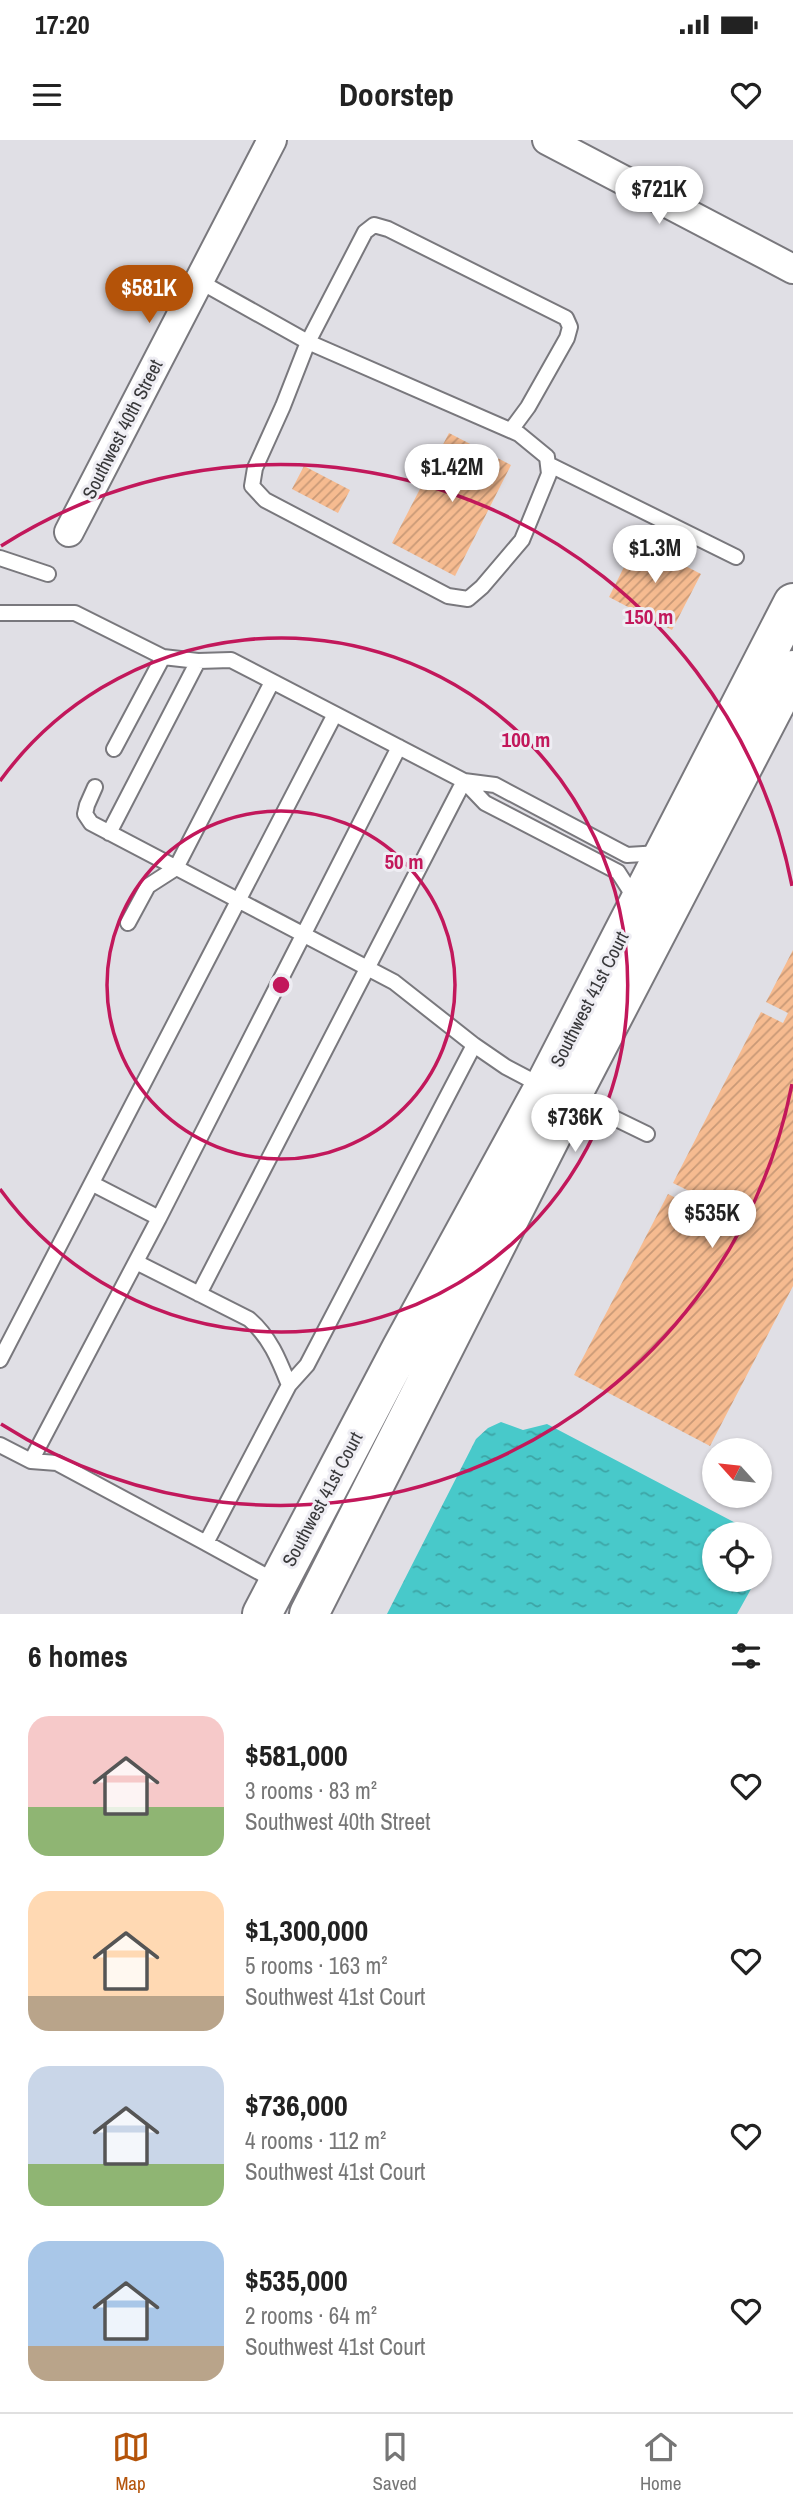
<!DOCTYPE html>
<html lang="en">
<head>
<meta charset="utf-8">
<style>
  body { margin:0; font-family:"Archivo Narrow",sans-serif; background:#f2f2f2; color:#222; height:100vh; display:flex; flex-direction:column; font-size:26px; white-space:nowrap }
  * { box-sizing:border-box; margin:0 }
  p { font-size:23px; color:#767676 }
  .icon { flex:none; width:38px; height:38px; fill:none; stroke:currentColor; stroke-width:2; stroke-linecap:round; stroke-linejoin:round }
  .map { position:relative; height:1474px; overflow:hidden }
  .details { display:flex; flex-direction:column; background:#fff; flex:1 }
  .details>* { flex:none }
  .needle { width:46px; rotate:297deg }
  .buttons { position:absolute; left:702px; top:1298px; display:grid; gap:14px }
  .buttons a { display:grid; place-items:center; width:70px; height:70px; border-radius:50%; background:#fff; box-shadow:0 2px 5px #0004; font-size:35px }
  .price { position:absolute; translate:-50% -60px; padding:0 16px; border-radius:24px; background:#fff; color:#222; font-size:23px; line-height:46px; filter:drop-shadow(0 2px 4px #0008) }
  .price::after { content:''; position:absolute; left:50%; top:42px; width:21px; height:16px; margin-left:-10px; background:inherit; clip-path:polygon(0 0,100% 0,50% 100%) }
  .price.current { background:#b45309; color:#fff }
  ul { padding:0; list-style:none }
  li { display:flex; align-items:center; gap:21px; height:175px; padding:0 28px }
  li span { display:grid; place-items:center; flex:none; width:196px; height:140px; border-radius:21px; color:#555 }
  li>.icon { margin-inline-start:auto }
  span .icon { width:84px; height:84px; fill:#fffc; stroke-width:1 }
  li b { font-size:30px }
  h2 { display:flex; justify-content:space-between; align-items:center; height:84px; padding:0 28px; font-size:30px }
  .status { display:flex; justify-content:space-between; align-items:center; height:49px; padding:0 35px; background:#fff; direction:ltr }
  .status svg { height:19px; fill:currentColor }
  header { display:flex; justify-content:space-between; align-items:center; height:91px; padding:0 28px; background:#fff; font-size:32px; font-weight:700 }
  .tab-bar { display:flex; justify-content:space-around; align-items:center; height:98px; border-top:2px solid #e0e0e0; background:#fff; font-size:19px; color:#767676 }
  .tab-bar a { display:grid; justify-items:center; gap:4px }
  .tab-bar .current { color:#b45309 }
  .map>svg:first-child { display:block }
  .water { fill:url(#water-ripples) }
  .building { fill:url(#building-hatch) }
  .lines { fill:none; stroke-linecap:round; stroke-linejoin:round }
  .lane-casing { stroke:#79787d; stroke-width:18 }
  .street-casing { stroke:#79787d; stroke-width:32 }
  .secondary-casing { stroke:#79787d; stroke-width:42 }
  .lane { stroke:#fff; stroke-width:14 }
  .street { stroke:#fff; stroke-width:28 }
  .secondary { stroke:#fff; stroke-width:38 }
  .ring { fill:none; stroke:#c2185b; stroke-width:3.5 }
  .labels { text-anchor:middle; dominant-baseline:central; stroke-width:6; stroke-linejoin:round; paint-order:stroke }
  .street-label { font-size:19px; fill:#38383a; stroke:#eeedf3 }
  .centre { fill:#c2185b; stroke:#eeedf3; stroke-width:3.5 }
  .ring-label { font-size:21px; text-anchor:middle; font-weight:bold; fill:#c2185b; stroke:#eeedf3; stroke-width:6; stroke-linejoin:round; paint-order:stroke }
</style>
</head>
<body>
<div class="status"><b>17:20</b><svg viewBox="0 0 49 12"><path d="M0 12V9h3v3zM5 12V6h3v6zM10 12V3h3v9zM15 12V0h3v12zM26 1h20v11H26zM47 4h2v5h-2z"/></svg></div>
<header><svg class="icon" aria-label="menu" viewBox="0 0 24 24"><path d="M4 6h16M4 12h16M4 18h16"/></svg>Doorstep<svg class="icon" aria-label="heart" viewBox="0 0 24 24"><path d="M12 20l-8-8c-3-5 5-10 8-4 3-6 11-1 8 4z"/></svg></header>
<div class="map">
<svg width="793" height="1474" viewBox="0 0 793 1474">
  <defs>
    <pattern id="water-ripples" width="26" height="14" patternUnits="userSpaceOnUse" patternTransform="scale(1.75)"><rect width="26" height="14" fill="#48c9ca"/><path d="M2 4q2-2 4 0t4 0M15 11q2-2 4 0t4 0" fill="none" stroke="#3da4a5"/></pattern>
    <pattern id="building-hatch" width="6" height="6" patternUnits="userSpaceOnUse" patternTransform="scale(1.75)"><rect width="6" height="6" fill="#f6bb90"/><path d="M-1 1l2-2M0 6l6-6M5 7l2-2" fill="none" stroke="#c89977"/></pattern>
  </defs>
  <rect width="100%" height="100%" fill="#e0dfe5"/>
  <path class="water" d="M501 1282 523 1290 547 1284 749 1390 753 1395H714V1440H756L737 1474H387L476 1299 488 1288Z"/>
  <path class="building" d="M449 293 511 325 455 436 392 403Z
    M304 326 350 350 338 373 292 349Z
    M637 401 701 434 672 490 609 457Z
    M793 810V1146L710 1306 574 1235 668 1054 690 1065 695 1054 673 1043 761 872 783 883 788 873 766 862Z"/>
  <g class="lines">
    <defs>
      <path id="lane" d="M199 141 308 202 519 294 547 317 549 334 522 400 482 447 468 459 448 456 265 360 252 346 255 328 283 266 308 202 365 92 374 85 388 89 566 178 570 187 567 198 528 267 511 290
        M548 324 736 417
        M0 418 48 434
        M0 473H75L163 517 198 521 231 520 464 641 199 1154
        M114 609 163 517
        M95 647 87 665 85 674 91 683 394 842 474 905 506 927 544 947
        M109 693 198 521
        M636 760 618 732 485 663 464 641 495 645 627 715 660 713
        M128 783 148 746 176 728 272 542
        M573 958 647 994
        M93 1044 159 1078 399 607
        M136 1122 249 1179C270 1197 279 1220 289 1245
        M0 1220 335 574
        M0 1305 31 1321 57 1323 206 1403
        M31 1321 159 1078
        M277 1442 206 1403 289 1245 307 1225 474 905"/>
      <path id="street" d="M547 0 793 129
        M69 392 272 0"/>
      <path id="secondary" d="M262 1474 401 1209 544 947 793 463
        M309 1474 571 957 793 530"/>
    </defs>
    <use href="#lane" class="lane-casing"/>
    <use href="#street" class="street-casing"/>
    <use href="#secondary" class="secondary-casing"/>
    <use href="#lane" class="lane"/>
    <use href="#street" class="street"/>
    <use href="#secondary" class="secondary"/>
  </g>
  <g class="ring">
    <circle cx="281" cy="845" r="174"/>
    <path d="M0 641A347 347 0 1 1 0 1049"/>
    <path d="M792 944A521 521 0 0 1 1 1284M1 406A521 521 0 0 1 792 746"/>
  </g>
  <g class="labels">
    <g class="street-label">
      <text transform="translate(122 289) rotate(-63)">Southwest 40th Street</text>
      <text transform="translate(589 859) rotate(-63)">Southwest 41st Court</text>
      <text transform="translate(322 1359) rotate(-62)">Southwest 41st Court</text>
    </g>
  </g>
  <circle cx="281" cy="845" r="10" class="centre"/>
  <g class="ring-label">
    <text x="649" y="484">150 m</text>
    <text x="526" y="607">100 m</text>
    <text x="404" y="729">50 m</text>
  </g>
</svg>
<div class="buttons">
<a><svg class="needle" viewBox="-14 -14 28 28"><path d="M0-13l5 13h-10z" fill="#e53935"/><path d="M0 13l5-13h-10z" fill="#767676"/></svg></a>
<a><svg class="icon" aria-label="locate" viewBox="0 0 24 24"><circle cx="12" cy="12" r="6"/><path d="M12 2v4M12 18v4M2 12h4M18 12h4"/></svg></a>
</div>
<b class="price" style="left:659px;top:86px">$721K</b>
<b class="price current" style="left:149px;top:185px">$581K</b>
<b class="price" style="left:452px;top:364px">$1.42M</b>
<b class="price" style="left:655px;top:445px">$1.3M</b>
<b class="price" style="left:575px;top:1014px">$736K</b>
<b class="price" style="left:712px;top:1110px">$535K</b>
</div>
<section class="details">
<h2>6 homes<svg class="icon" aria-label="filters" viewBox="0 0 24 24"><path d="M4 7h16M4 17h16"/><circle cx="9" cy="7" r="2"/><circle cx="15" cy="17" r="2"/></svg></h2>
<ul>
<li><span style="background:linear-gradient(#f6c9c9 65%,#8fb573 0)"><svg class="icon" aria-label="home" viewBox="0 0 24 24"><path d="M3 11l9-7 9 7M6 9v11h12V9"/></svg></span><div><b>$581,000</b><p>3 rooms · 83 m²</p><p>Southwest 40th Street</p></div><svg class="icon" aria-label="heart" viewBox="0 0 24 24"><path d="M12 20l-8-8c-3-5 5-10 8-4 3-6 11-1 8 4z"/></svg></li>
<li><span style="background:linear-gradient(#ffd9b3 75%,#b9a48a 0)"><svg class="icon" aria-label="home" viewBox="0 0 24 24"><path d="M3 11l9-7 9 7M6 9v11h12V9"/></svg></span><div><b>$1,300,000</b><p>5 rooms · 163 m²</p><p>Southwest 41st Court</p></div><svg class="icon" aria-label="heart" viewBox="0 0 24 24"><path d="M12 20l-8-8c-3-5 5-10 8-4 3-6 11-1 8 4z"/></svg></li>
<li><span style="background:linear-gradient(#c9d6e8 70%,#8fb573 0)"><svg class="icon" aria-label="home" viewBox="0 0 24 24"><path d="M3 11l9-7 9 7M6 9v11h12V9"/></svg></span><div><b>$736,000</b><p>4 rooms · 112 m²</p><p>Southwest 41st Court</p></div><svg class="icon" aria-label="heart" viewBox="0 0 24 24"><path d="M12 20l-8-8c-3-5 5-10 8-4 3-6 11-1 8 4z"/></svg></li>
<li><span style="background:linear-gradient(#a9c7e8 75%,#b9a48a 0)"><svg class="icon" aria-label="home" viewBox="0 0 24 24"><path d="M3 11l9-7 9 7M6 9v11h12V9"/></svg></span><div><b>$535,000</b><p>2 rooms · 64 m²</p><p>Southwest 41st Court</p></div><svg class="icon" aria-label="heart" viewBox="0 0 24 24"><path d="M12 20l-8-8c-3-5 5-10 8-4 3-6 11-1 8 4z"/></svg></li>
</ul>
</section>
<nav class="tab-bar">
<a class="current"><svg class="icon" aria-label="map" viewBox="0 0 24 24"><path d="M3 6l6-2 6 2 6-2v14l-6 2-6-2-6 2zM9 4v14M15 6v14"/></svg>Map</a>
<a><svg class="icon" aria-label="saved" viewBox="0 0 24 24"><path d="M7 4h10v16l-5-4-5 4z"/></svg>Saved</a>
<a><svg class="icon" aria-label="home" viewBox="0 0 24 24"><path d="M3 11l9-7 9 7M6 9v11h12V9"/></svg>Home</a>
</nav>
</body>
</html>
